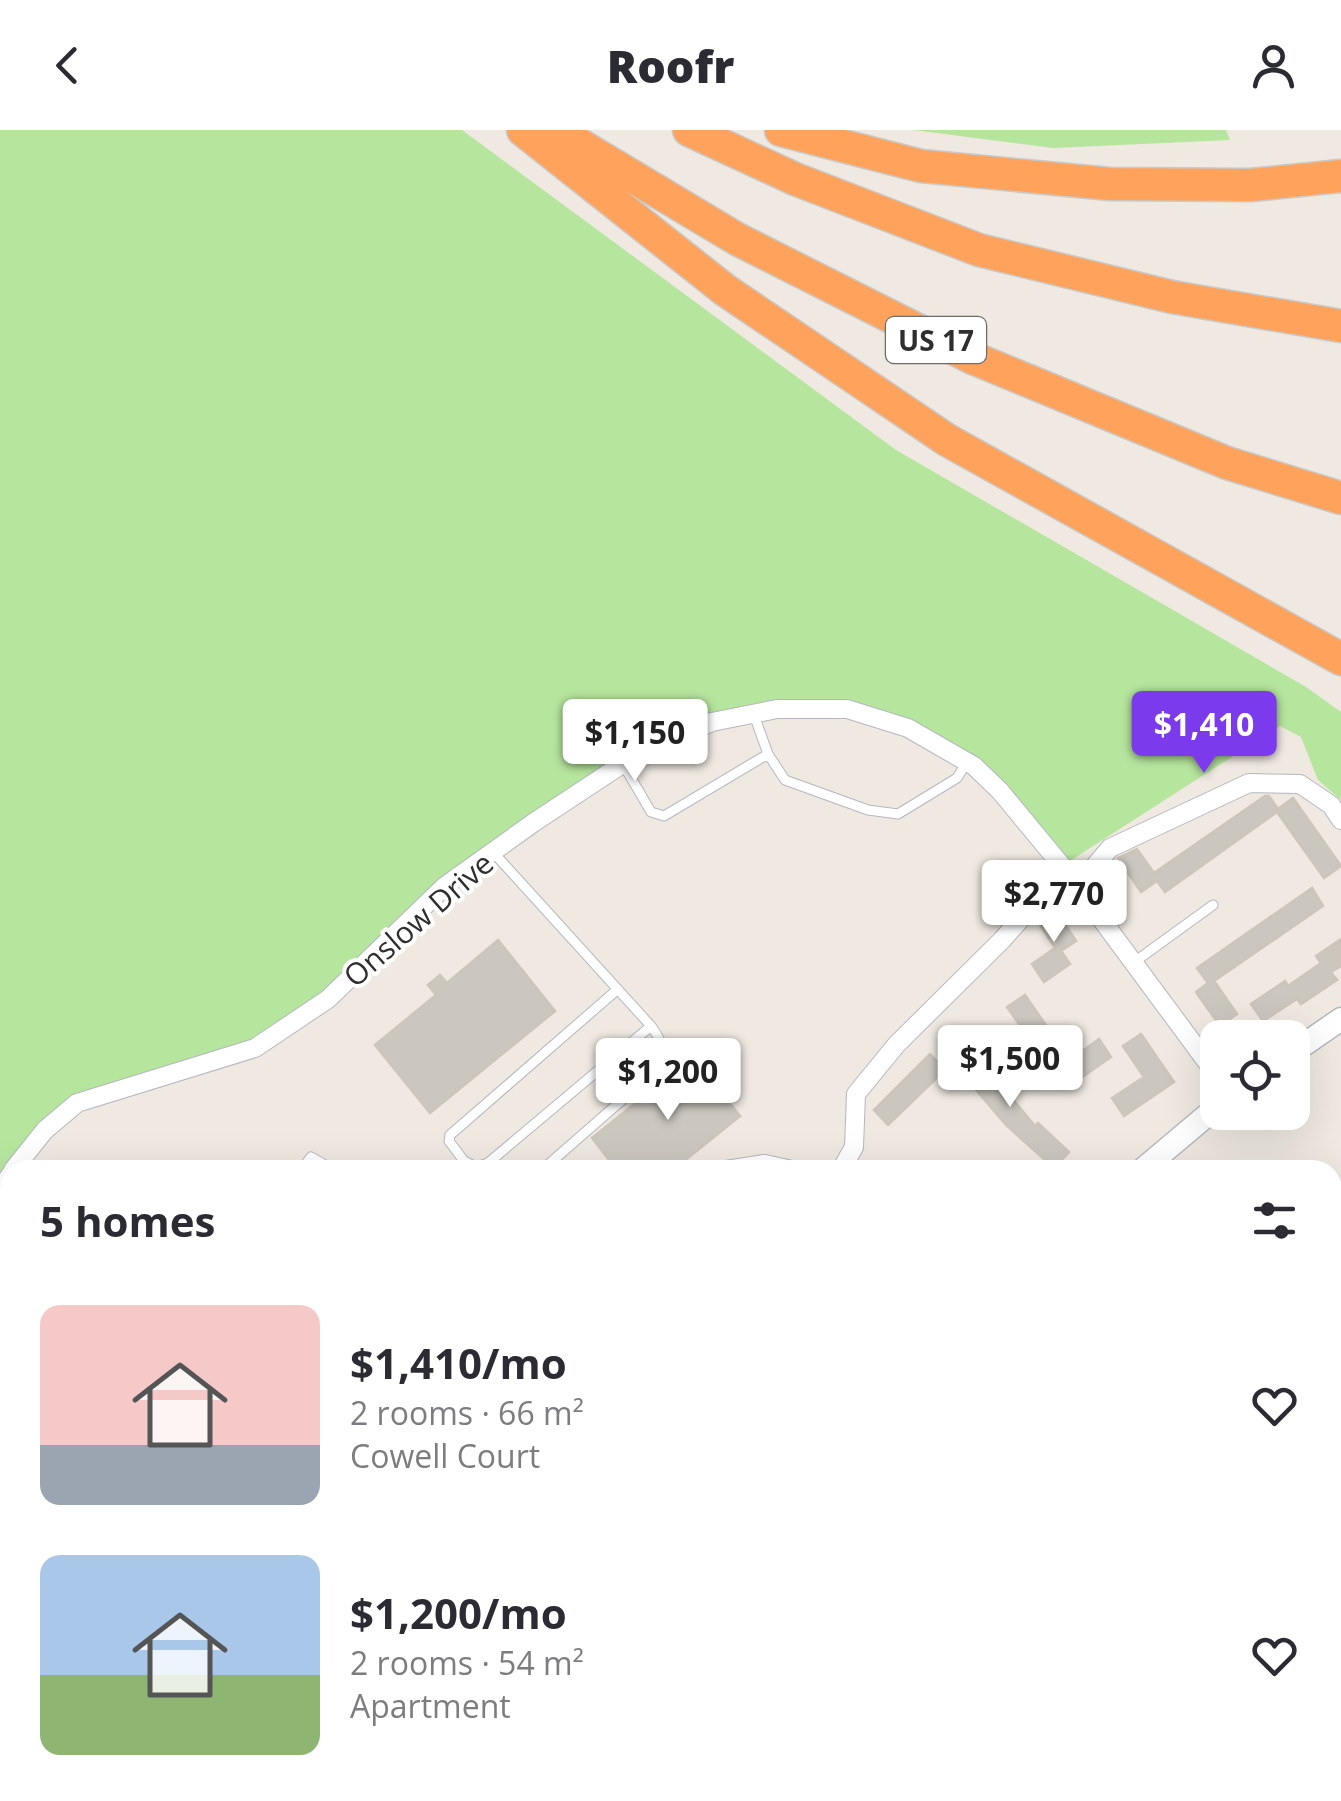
<!DOCTYPE html>
<html lang="en">
<head>
<meta charset="utf-8">
<style>
  body { margin:0; font-family:"Open Sans",sans-serif; background:#f7f7f7; color:#2b2b33; height:100vh; display:flex; flex-direction:column; font-size:38px; white-space:nowrap }
  * { box-sizing:border-box; margin:0 }
  p { font-size:32px; color:#7c7c81 }
  .icon { flex:none; width:55px; height:55px; fill:none; stroke:currentColor; stroke-width:2; stroke-linecap:round; stroke-linejoin:round }
  .map { position:relative; flex:1; overflow:hidden }
  .drawer { position:absolute; left:0px; top:1030px; width:1342px; height:642px; display:flex; flex-direction:column; background:#fff; border-radius:30px 30px 0 0; box-shadow:0 10px 40px #0002 }
  .drawer>* { flex:none }
  .tools { position:absolute; left:1200px; top:890px; display:grid; gap:20px }
  .tools a { display:grid; place-items:center; width:110px; height:110px; border-radius:20px; background:#fff; box-shadow:0 10px 40px #0002; font-size:50px }
  .price { position:absolute; translate:-50% -85px; padding:0 22px; border-radius:10px; background:#fff; color:#222; font-size:32px; line-height:65px; filter:drop-shadow(0 2px 5px #0008) }
  .price::after { content:''; position:absolute; left:50%; top:60px; width:30px; height:22px; margin-left:-15px; background:inherit; clip-path:polygon(0 0,100% 0,50% 100%) }
  .price.active { background:#7c3aed; color:#fff }
  ul { padding:0; list-style:none }
  li { display:flex; align-items:center; gap:30px; height:250px; padding:0 40px }
  li span { display:grid; place-items:center; flex:none; width:280px; height:200px; border-radius:20px; color:#555 }
  li>.icon { margin-inline-start:auto }
  span .icon { width:120px; height:120px; fill:#fffc; stroke-width:1 }
  li b { font-size:42px }
  h2 { display:flex; justify-content:space-between; align-items:center; height:120px; padding:0 40px; font-size:42px }
  header { display:flex; justify-content:space-between; align-items:center; height:130px; padding:0 40px; background:#fff; font-size:45px; font-weight:800 }
  .map>svg:first-child { display:block }
  .green { fill:#b6e59e }
  .building { fill:#cbc7bf; stroke:#cbc5ba; stroke-width:2.5 }
  .lines { fill:none; stroke-linecap:round; stroke-linejoin:round }
  .service-casing { stroke:#b4b7c1; stroke-width:11 }
  .minor-casing { stroke:#b4b7c1; stroke-width:20 }
  .tertiary-casing { stroke:#b4b7c1; stroke-width:25 }
  .secondary-casing { stroke:#b4b7c1; stroke-width:28 }
  .motorway-casing { stroke:#c9c9c9; stroke-width:35 }
  .service { stroke:#fff; stroke-width:9 }
  .minor { stroke:#fff; stroke-width:18 }
  .tertiary { stroke:#fff; stroke-width:22 }
  .secondary { stroke:#fff; stroke-width:25 }
  .motorway { stroke:#ffa35c; stroke-width:32 }
  .labels { text-anchor:middle; dominant-baseline:central; stroke-width:8; stroke-linejoin:round; paint-order:stroke }
  .shield { fill:#fff; stroke:#6d6d6d; stroke-width:2.5 }
  .shield-label { font-size:28px; font-weight:bold; fill:#2e2e2e }
  .street-label { font-size:30px; fill:#2e2e2e; stroke:#fff }
</style>
</head>
<body>
<header><svg class="icon" aria-label="back" viewBox="0 0 24 24"><path d="M15 5l-7 7 7 7"/></svg>Roofr<svg class="icon" aria-label="person" viewBox="0 0 24 24"><circle cx="12" cy="8" r="4"/><path d="M4 21q1-7 8-7t8 7"/></svg></header>
<div class="map">
<svg width="1341" height="1671" viewBox="0 0 1341 1671">
  <rect width="100%" height="100%" fill="#efe9e1"/>
  <path class="green" d="M0 0H462L896 320 1306 557 1341 582V670L1318 650 1301 607 1280 596 1062 736 974 636 847 579 712 592 627 631 445 756 328 869 255 918 77 973 0 1062Z
    M913 0H1226L1230 10 1053 18Z"/>
  <path class="building" d="M1265 666H1269L1278 679 1293 668 1341 736 1324 748 1277 682 1165 762 1157 751 1141 762 1118 728 1137 719 1154 743Z
    M1312 758 1323 776 1214 851 1237 884 1220 896 1196 862 1208 853 1197 838Z
    M1052 775 1076 811 1061 821 1070 834 1044 852 1032 834 1055 818 1037 790Z
    M1341 809V836L1331 842 1337 850 1301 874 1297 869 1263 891 1251 874 1285 851 1288 856 1321 833 1316 826Z
    M498 810 555 881 430 983 375 915 436 865 428 855 440 845 447 853Z
    M1025 865 1070 930 1099 909 1111 927 1078 950 1067 935 1054 944 1007 877Z
    M1141 904 1174 952 1124 986 1112 968 1144 947 1123 916Z
    M971 919 1035 996 1038 993 1069 1022 1054 1038 1006 995 954 934Z
    M930 924 945 940 888 995 874 980Z
    M693 927 740 986 673 1040H617L592 1008Z"/>
  <g class="lines">
    <defs>
      <path id="service" d="M768 624 785 650 868 680 898 684 957 648 967 632
        M623 634 651 682 664 686 768 624 754 585
        M493 722 651 896C665 915 666 924 653 943L542 1040
        M1133 833 1213 775
        M618 859 450 1005 449 1011 464 1031 476 1037 488 1033 651 896
        M301 1040 311 1027 334 1040
        M0 1522 10 1530
        M1332 1579 1341 1583
        M1009 1671 1012 1662"/>
      <path id="minor" d="M13 1040 45 1000 77 973 255 918 328 869 445 756 533 693 627 631 712 592 777 579H847L908 598 974 636 1000 661 1062 736 1218 947
        M726 1040 765 1034 792 1040
        M841 1040 854 1017 856 964 897 914 1002 810 1044 763 1077 757 1110 718 1249 653 1300 654 1331 675 1341 690
        M0 1062 10 1045
        M0 1488 10 1474
        M1264 1671 1267 1662"/>
      <path id="tertiary" d="M1292 923 1341 889
        M1142 1040 1218 976
        M707 1671 712 1662"/>
      <path id="secondary" d="M0 1231 10 1235
        M1143 1662 1164 1671"/>
      <path id="motorway" d="M523 0 725 160 947 310 1341 529
        M555 0 737 109 973 228 1227 333 1341 368
        M689 0 795 49 979 120 1172 167 1341 196
        M781 0 921 36 1110 54 1251 55 1341 46"/>
    </defs>
    <use href="#service" class="service-casing"/>
    <use href="#minor" class="minor-casing"/>
    <use href="#tertiary" class="tertiary-casing"/>
    <use href="#secondary" class="secondary-casing"/>
    <use href="#motorway" class="motorway-casing"/>
    <use href="#service" class="service"/>
    <use href="#minor" class="minor"/>
    <use href="#tertiary" class="tertiary"/>
    <use href="#secondary" class="secondary"/>
    <use href="#motorway" class="motorway"/>
  </g>
  <g class="labels">
    <rect class="shield" x="886" y="187" width="100" height="46" rx="8"/>
    <g class="shield-label">
      <text x="936" y="210">US 17</text>
    </g>
    <g class="street-label">
      <text transform="translate(418 789) rotate(-41)">Onslow Drive</text>
    </g>
  </g>
</svg>
<div class="tools">
<a><svg class="icon" aria-label="locate" viewBox="0 0 24 24"><circle cx="12" cy="12" r="6"/><path d="M12 2v4M12 18v4M2 12h4M18 12h4"/></svg></a>
</div>
<b class="price active" style="left:1204px;top:646px">$1,410</b>
<b class="price" style="left:635px;top:654px">$1,150</b>
<b class="price" style="left:1054px;top:815px">$2,770</b>
<b class="price" style="left:1010px;top:980px">$1,500</b>
<b class="price" style="left:668px;top:993px">$1,200</b>
<section class="drawer">
<h2>5 homes<svg class="icon" aria-label="filters" viewBox="0 0 24 24"><path d="M4 7h16M4 17h16"/><circle cx="9" cy="7" r="2"/><circle cx="15" cy="17" r="2"/></svg></h2>
<ul>
<li><span style="background:linear-gradient(#f6c9c9 70%,#9aa5b1 0)"><svg class="icon" aria-label="home" viewBox="0 0 24 24"><path d="M3 11l9-7 9 7M6 9v11h12V9"/></svg></span><div><b>$1,410/mo</b><p>2 rooms · 66 m²</p><p>Cowell Court</p></div><svg class="icon" aria-label="heart" viewBox="0 0 24 24"><path d="M12 20l-8-8c-3-5 5-10 8-4 3-6 11-1 8 4z"/></svg></li>
<li><span style="background:linear-gradient(#a9c7e8 60%,#8fb573 0)"><svg class="icon" aria-label="home" viewBox="0 0 24 24"><path d="M3 11l9-7 9 7M6 9v11h12V9"/></svg></span><div><b>$1,200/mo</b><p>2 rooms · 54 m²</p><p>Apartment</p></div><svg class="icon" aria-label="heart" viewBox="0 0 24 24"><path d="M12 20l-8-8c-3-5 5-10 8-4 3-6 11-1 8 4z"/></svg></li>
</ul>
</section>
</div>
</body>
</html>
